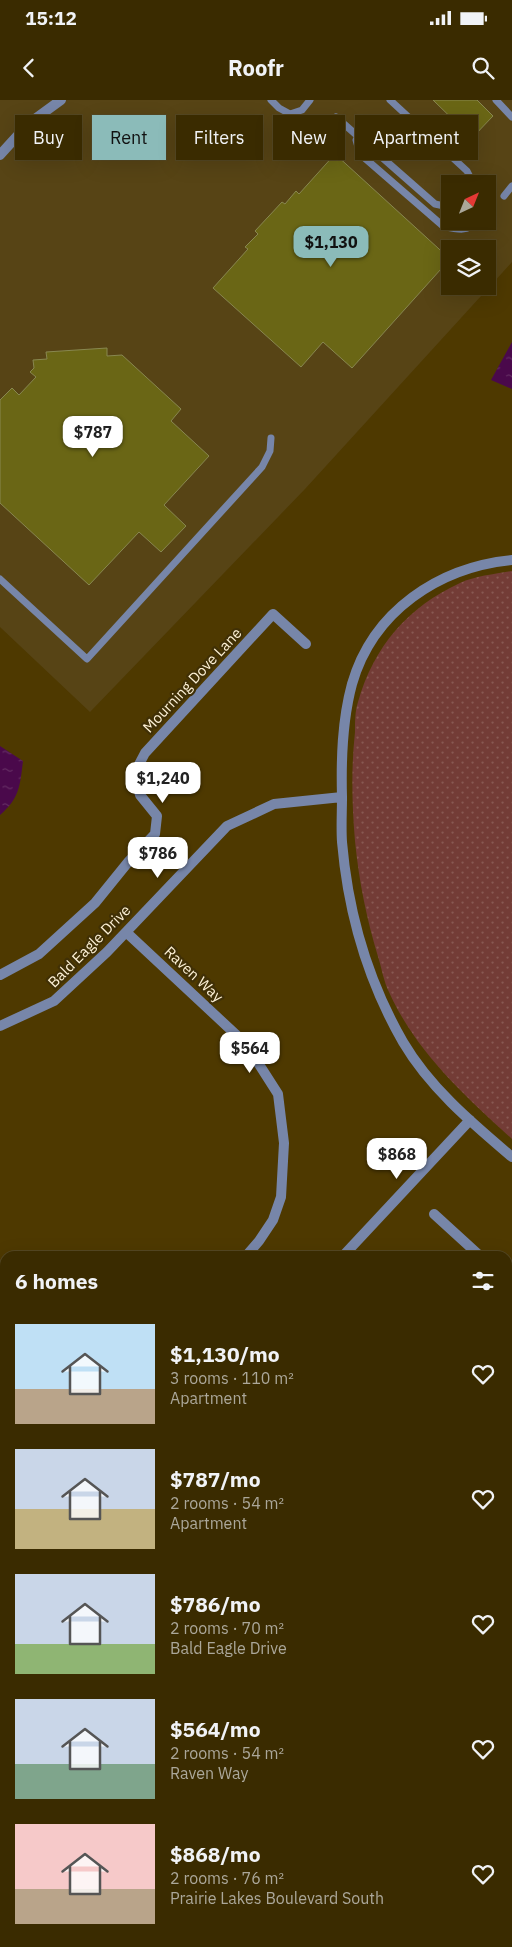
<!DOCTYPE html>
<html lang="en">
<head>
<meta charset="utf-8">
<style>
  body { margin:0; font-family:"IBM Plex Sans",sans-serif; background:#41330a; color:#f1f3f6; height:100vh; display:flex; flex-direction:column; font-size:19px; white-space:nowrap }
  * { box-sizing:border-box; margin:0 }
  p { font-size:16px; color:#aba799 }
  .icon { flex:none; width:28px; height:28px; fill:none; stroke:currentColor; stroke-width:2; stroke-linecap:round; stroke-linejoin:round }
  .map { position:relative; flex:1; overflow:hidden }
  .sheet { position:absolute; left:0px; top:1151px; width:512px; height:696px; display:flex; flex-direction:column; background:#3a2b00; border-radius:15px 15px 0 0; box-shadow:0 5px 20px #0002,0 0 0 1px #544722 }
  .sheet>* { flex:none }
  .banner { position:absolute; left:15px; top:15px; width:482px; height:45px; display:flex; gap:10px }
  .needle { width:32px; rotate:43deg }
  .buttons { position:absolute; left:441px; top:75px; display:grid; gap:10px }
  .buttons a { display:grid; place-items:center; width:55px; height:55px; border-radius:0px; background:#3a2b00; box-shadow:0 5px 20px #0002,0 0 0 1px #544722; font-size:25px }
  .price { position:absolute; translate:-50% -42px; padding:0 11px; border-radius:10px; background:#fff; color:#222; font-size:16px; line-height:32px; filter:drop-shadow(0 1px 2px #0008) }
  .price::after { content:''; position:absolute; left:50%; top:30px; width:15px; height:11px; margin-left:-8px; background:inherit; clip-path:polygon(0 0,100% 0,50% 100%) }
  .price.selected { background:#8bbbb9; color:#111 }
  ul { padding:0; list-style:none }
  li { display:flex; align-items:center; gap:15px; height:125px; padding:0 15px }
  li span { display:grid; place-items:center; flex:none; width:140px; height:100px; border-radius:0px; color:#555 }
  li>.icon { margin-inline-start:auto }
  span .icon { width:60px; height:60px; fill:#fffc; stroke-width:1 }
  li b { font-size:21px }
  h2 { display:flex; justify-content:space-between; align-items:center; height:60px; padding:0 15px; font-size:21px }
  .pill { padding:0 18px; border-radius:0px; background:#3a2b00; box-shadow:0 5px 20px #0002,0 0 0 1px #544722; font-size:18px; line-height:45px }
  .pill.selected { background:#8bbbb9; color:#111 }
  .status { display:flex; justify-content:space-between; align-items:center; height:35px; padding:0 25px; background:#3a2b00; direction:ltr }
  .status svg { height:14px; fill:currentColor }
  header { display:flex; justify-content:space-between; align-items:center; height:65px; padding:0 15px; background:#3a2b00; font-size:22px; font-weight:800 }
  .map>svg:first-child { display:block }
  .built { fill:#574415; fill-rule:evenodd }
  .grass { fill:url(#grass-dots) }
  .water { fill:url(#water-ripples) }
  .building { fill:#6a6615; stroke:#888750 }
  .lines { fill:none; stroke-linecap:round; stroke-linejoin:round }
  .lane { stroke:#7786a9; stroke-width:7 }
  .street { stroke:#7786a9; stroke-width:10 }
  .labels { text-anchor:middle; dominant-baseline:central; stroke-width:4.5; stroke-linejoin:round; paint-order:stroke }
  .street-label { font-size:15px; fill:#fdf1d6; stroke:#403006 }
</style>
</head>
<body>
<div class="status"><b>15:12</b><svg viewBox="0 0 49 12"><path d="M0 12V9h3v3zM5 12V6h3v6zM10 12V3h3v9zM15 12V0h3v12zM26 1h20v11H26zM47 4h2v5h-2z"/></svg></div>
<header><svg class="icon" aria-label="back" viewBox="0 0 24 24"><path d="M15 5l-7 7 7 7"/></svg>Roofr<svg class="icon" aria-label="search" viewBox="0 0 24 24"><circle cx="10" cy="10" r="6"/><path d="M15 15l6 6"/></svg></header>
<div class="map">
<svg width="512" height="1847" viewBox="0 0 512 1847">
  <defs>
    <pattern id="grass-dots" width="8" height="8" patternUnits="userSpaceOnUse" patternTransform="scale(1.25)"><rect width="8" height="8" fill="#733c36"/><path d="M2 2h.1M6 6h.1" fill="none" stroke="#885952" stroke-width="1.8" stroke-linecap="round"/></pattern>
    <pattern id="water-ripples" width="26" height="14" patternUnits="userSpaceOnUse" patternTransform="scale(1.25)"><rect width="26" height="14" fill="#4a094b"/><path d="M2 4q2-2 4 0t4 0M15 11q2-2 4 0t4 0" fill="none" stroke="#652d64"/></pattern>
  </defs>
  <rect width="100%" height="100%" fill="#4e3900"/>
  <path class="built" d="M0 0H512V162L305 389 90 612 0 527ZM450 84H488V121H450ZM450 149H488V186H450Z"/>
  <path class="grass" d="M512 471V1039C465 996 416 952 389 892 384 882 382 870 379 860 367 821 359 782 355 741 352 705 351 668 355 632 355 622 355 611 358 602 374 546 408 507 460 483 475 476 496 474 512 471Z"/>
  <path class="water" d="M512 242V289L491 280Z
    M0 646 23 661C20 685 20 698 0 715Z"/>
  <path class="building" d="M433 0H477L493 16 472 38Z
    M335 54 450 159 352 268 323 242 301 267 213 188 248 149 245 147 258 134 255 131 282 102 285 104 296 91 299 94Z
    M107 248V256L122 255 181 309 171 321 209 356 164 405 186 426 161 452 139 432 89 485 0 403V300L12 288 19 295 36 277 30 272 34 268 33 260 47 259 46 252Z"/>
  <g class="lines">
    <path class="lane" d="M271 0 279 8 290 14 302 10 310 0
      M390 0 467 71 470 77 468 84
      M496 0 512 17
      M336 17 435 104 444 106 450 102
      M358 36 356 40 360 54 443 126C459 130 467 132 479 121
      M504 96 512 86
      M0 479 87 559 262 367 270 351 271 338
      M45 1847 49 1842"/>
    <path class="street" d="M0 55 28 24 61 0
      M512 460C439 467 373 511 352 584 342 621 341 659 342 697 342 712 341 727 342 742 348 812 368 881 403 942 430 988 472 1023 512 1057
      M126 832 246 944 278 994 284 1043 281 1097 273 1120 259 1141 246 1156
      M0 875 39 854 95 803 129 761 155 734 157 716 140 695 134 674 145 653 273 514 306 544
      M0 926 54 901 107 852 227 726 274 704 342 697
      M434 1114 480 1156
      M343 1156 470 1020
      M508 1181 512 1185
      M0 1308 5 1306
      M508 1363 512 1367
      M0 1376 5 1375
      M508 1455 512 1450
      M508 1637 512 1641
      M0 1639 5 1638
      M508 1747 512 1742
      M0 1765 5 1769
      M508 1828 512 1832
      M105 1842 110 1847
      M319 1842 323 1847
      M402 1847 407 1842"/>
  </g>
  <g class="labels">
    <g class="street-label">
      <text transform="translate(192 580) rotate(-47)">Mourning Dove Lane</text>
      <text transform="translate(89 846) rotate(-45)">Bald Eagle Drive</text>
      <text transform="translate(194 874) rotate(43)">Raven Way</text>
    </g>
  </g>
</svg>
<div class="buttons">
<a><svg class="needle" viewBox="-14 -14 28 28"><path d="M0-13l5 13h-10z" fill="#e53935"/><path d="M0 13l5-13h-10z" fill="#aba799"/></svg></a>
<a><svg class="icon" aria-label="layers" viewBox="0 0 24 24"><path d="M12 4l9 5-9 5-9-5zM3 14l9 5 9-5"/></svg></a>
</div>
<b class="price selected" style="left:331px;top:168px">$1,130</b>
<b class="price" style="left:93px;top:358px">$787</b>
<b class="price" style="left:163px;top:704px">$1,240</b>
<b class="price" style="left:158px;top:779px">$786</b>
<b class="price" style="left:250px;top:974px">$564</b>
<b class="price" style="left:397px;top:1080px">$868</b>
<div class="banner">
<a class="pill">Buy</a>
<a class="pill selected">Rent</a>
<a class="pill">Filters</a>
<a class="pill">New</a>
<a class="pill">Apartment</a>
</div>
<section class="sheet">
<h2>6 homes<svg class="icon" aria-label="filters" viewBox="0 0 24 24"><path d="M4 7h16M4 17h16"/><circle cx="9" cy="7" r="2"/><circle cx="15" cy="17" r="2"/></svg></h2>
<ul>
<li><span style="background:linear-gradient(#bfe0f5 65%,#b9a48a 0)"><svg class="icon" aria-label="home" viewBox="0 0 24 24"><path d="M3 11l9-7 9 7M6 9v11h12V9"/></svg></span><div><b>$1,130/mo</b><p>3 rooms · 110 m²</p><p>Apartment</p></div><svg class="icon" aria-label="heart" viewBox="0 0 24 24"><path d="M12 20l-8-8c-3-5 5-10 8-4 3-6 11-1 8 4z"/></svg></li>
<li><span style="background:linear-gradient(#c9d6e8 60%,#c2b280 0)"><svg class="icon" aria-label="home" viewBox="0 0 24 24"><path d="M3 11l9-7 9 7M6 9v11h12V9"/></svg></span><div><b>$787/mo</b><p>2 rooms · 54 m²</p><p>Apartment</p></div><svg class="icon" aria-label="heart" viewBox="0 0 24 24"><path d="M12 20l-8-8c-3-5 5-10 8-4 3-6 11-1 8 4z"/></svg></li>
<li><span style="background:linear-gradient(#c9d6e8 70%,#8fb573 0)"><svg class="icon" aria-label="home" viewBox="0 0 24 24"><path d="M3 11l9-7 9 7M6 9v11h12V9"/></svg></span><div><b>$786/mo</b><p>2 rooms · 70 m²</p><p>Bald Eagle Drive</p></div><svg class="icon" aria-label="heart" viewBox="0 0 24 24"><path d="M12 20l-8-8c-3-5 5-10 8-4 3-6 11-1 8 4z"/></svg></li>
<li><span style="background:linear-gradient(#c9d6e8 65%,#7fa58c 0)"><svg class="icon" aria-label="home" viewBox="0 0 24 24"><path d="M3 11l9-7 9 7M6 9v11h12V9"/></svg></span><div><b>$564/mo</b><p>2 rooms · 54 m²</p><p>Raven Way</p></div><svg class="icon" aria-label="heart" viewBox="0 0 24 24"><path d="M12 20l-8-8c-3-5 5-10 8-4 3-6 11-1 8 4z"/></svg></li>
<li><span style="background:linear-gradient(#f6c9c9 65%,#b9a48a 0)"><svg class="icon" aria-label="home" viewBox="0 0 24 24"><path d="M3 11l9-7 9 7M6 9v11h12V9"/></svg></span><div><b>$868/mo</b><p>2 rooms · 76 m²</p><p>Prairie Lakes Boulevard South</p></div><svg class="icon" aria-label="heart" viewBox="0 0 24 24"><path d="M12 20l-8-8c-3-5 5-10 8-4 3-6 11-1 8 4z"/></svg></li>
</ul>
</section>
</div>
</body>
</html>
